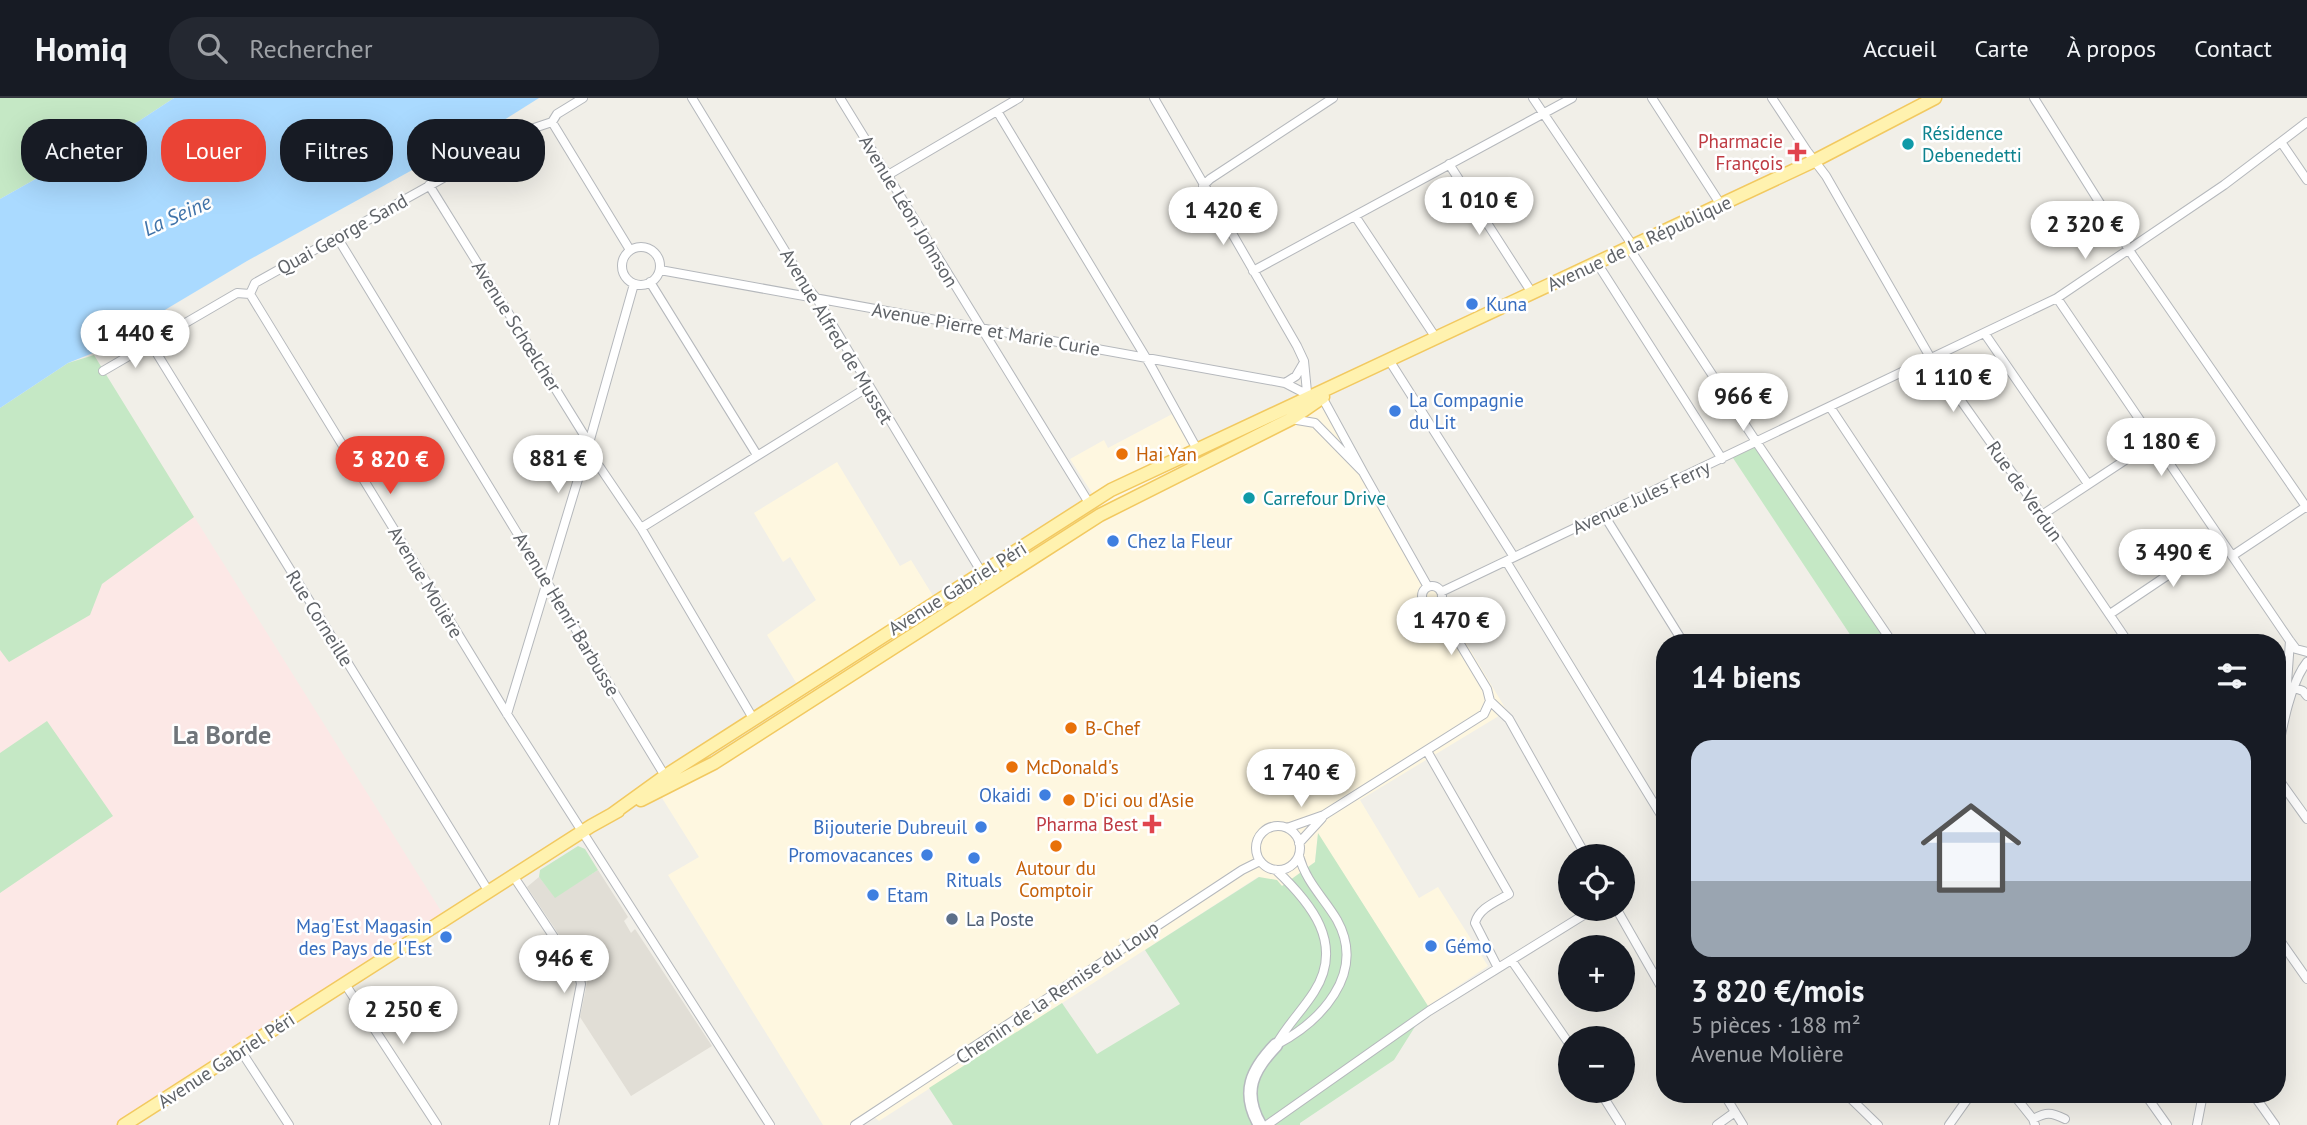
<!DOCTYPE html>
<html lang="fr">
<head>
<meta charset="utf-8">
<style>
  body { margin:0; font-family:"PT Sans",sans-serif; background:#242831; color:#f1f3f6; height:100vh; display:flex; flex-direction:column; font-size:26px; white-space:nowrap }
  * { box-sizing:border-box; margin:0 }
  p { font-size:23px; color:#9ea1a6 }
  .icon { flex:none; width:38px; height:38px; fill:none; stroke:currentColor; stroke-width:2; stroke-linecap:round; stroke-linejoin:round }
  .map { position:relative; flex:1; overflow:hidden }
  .panel { position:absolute; left:1656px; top:536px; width:630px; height:469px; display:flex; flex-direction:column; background:#171b24; border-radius:28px; box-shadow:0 7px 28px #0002 }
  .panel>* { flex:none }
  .banner { position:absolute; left:21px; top:21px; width:665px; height:63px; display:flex; gap:14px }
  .controls { position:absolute; left:1558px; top:746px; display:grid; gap:14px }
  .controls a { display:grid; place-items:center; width:77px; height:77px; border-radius:50%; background:#171b24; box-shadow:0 7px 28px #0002; font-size:35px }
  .price { position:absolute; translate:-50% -60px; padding:0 16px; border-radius:24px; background:#fff; color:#222; font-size:23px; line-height:46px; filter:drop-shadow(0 2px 4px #0008) }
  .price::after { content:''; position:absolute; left:50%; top:42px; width:21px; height:16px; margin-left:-10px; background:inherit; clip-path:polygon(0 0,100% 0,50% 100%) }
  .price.selected { background:#ea4335; color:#fff }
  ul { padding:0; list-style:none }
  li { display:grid; align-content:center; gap:14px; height:371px; padding:0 35px }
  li+li { border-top:2px solid #363941 }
  li span { display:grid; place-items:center; height:217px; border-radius:21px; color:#555 }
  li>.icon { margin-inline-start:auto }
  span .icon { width:126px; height:126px; fill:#fffc; stroke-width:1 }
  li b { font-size:30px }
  h2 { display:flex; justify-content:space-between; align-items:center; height:84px; padding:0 35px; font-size:30px }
  .chip { padding:0 24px; border-radius:28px; background:#171b24; box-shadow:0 7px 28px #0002; font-size:24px; line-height:63px }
  .chip.selected { background:#ea4335; color:#fff }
  header { display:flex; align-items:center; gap:42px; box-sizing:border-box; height:98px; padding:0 35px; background:#171b24; border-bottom:2px solid #363941 }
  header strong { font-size:33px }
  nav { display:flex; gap:38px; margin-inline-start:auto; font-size:24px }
  .search { width:490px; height:63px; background:#242831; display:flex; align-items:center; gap:18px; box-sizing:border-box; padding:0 24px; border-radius:28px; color:#9ea1a6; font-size:26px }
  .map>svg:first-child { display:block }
  .commercial { fill:#fef7e0 }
  .education { fill:#e1ded6 }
  .medical { fill:#fce8e6 }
  .green { fill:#c5e8c5 }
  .water { fill:#aadaff }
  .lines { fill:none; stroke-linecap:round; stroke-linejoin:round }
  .street-casing { stroke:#b5b8bc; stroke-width:10 }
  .secondary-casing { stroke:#b6babf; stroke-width:15 }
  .primary-casing { stroke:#f2c960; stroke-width:15 }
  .street { stroke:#fff; stroke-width:8 }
  .secondary { stroke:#fff; stroke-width:12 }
  .primary { stroke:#fff2af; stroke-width:12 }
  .culture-dot { fill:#0f9aa8; stroke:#fff; stroke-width:2.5 }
  .health-dot { fill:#e0444e; stroke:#fff; stroke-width:2.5 }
  .shop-dot { fill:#3f7fe0; stroke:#fff; stroke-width:2.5 }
  .food-dot { fill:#e8710a; stroke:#fff; stroke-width:2.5 }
  .service-dot { fill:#5c6f8a; stroke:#fff; stroke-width:2.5 }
  .labels { text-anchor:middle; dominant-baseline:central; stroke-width:5; stroke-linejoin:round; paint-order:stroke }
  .culture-label { font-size:19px; fill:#0d838f; stroke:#fff; text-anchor:start }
  .health-label { font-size:19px; fill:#be3a42; stroke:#fff; text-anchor:end }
  .street-label { font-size:19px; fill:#5f6368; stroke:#fff }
  .shop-label { font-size:19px; fill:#366cbe; stroke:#fff; text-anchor:start }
  .food-label { font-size:19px; fill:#c56008; stroke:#fff; text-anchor:start }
  .service-label { font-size:19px; fill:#4e5e75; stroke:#fff; text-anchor:start }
  .water-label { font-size:21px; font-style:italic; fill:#4174aa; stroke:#fff }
  .district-label { font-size:26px; font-weight:bold; fill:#70757a; stroke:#fff }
</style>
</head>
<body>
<header>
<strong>Homiq</strong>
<div class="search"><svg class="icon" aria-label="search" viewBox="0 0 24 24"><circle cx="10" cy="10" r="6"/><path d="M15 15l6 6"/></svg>Rechercher</div>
<nav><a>Accueil</a><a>Carte</a><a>À propos</a><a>Contact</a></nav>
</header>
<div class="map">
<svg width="2307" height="1027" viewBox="0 0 2307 1027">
  <rect width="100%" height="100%" fill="#f1efe8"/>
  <path class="commercial" d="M1314 292 1507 613 1360 702 1419 800 1438 789 1488 868 1428 908 1318 736 1315 764 1282 788 1258 779 879 1023 872 1017 859 1027H823L668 777 699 759 662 700 803 596 767 537 816 502 790 459 783 464 754 415 837 364 900 468 911 462 935 501 1092 395 1070 361 1104 342 1108 350 1176 314 1197 347Z"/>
  <path class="education" d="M598 772 628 819 624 823 631 835 635 831 712 948 631 998 580 919 588 880 527 789 539 779 555 799Z"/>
  <path class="medical" d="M103 273 446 821 120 1027H0V334Z"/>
  <path class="green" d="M0 0H174L139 23 0 101Z
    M94 257 194 419 102 486 90 517 9 564 0 552V310L68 265Z
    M1757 345 1892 544H1855L1731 357Z
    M47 623 113 718 0 795V655Z
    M1318 735 1428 908 1394 962 1300 1025V1027H953L929 990 1062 905 1097 956 1180 906 1145 852 1259 779 1277 782 1282 788 1315 764Z
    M578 748 585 751 598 772 555 800 539 779 540 772Z"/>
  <path class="water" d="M174 0H539L485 34 474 38 247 163 143 225 108 249 68 265 0 310V101L139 23Z"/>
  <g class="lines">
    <defs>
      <path id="street" d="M692 0 807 189 817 201 982 475
        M840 0 1089 405
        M1154 0 1297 248 1304 263 1307 294
        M1533 0 1633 148
        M1652 0 1721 107
        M1772 0 1807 53 1826 78 1930 259 2042 417 2128 544
        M2034 0 2133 158 2307 410
        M997 13 1151 268 1198 353
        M552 24 630 152
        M2281 44 2307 82
        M1449 66 1532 195
        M888 77 1019 0
        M429 87 589 345 597 365 641 430 754 622
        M1203 88 1210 81 1333 0
        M1355 118 1436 240
        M337 139 665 678
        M622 168a19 19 0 1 1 38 0a19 19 0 1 1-38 0Z
        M1629 150 1757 345 1892 544
        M1597 165 1722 361
        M660 172 1285 285 1310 298 1322 299 1363 374 1315 325 1291 321
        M1253 173 1572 0
        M650 184 757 357
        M250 196 507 616 770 1027
        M250 196 255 185 531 31 552 24 557 16 583 0
        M2057 200 2290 543 2296 551 2307 554
        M1985 236 2088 386
        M151 246 489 794
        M1389 262 1514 459
        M103 273 237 195 250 196
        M1285 285 1296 278 1303 266
        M1830 309 1986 544
        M1363 374 1428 489
        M1604 417 1683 544
        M2042 417 2154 343
        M641 430 868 289
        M2232 458 2307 408
        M1506 463 1664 722
        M1422 498a10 10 0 1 1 20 0a10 10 0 1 1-20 0Z
        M1441 494 2057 200 2224 87 2307 24
        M1436 506 1487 591 1490 603 1509 621 1586 758
        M2110 516 2220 442
        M2295 590 2303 593 2307 598
        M2285 613 2290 543
        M507 616 589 345 634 186
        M1427 653 1509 796C1496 804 1479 810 1475 825L1498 870
        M2277 658C2282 631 2290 585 2307 564
        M2277 679 2307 721
        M1256 750a22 22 0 1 1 44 0a22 22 0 1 1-44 0Z
        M1287 730 1324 717 1484 616 1490 603
        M1299 745 1322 720
        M514 779 579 877 581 886 554 1027
        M1616 810 1664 894
        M2277 838 2307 881
        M1512 863 1570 947
        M345 886 437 1027
        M1276 947C1320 924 1367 876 1337 822 1324 800 1306 784 1299 758
        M1276 947C1287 927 1302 913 1314 894 1345 846 1311 805 1276 772
        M241 953 289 1027
        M1599 992 1621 1027
        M1724 996 1743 1027
        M1846 996 1878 1027
        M2013 996 2033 1021 2035 1027
        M2145 996 2167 1027
        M2253 996 2275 1027
        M2033 1021C2046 1014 2051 1014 2065 1021
        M855 1027 1242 772 1260 763
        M1267 1027 1429 913 1595 810
        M1717 1027 1735 1014
        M1949 1027 1971 996
        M2197 1027 2203 996"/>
      <path id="secondary" d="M1260 1027C1241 994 1252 972 1276 947"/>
      <path id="primary" d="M641 702 714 665 1100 417 1291 321 1323 299
        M611 717 665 678 1111 392 1816 62 1935 0
        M124 1027 591 728 618 713"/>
    </defs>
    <use href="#street" class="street-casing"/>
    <use href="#secondary" class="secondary-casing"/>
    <use href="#primary" class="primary-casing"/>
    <use href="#street" class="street"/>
    <use href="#secondary" class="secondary"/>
    <use href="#primary" class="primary"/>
  </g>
  <g class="culture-dot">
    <circle cx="1908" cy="46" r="7"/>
    <circle cx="1249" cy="400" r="7"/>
  </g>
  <g class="health-dot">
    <path d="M1793.5 43.5h7v7h7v7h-7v7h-7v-7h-7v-7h7z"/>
    <path d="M1148.5 715.5h7v7h7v7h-7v7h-7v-7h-7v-7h7z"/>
  </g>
  <g class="shop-dot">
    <circle cx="1472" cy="206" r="7"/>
    <circle cx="1395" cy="313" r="7"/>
    <circle cx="1113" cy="443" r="7"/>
    <circle cx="1045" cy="697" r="7"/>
    <circle cx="981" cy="729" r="7"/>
    <circle cx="927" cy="757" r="7"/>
    <circle cx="974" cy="760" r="7"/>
    <circle cx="873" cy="797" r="7"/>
    <circle cx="446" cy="839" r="7"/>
    <circle cx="1431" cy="848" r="7"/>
  </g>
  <g class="food-dot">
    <circle cx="1122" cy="356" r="7"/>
    <circle cx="1071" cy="630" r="7"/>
    <circle cx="1012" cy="669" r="7"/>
    <circle cx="1069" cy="702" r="7"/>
    <circle cx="1056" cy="748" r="7"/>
  </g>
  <circle class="service-dot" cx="952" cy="821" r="7"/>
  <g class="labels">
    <g class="culture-label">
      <text x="1922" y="35">Résidence<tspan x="1922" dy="22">Debenedetti</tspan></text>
      <text x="1263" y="400">Carrefour Drive</text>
    </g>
    <g class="health-label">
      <text x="1783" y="43">Pharmacie<tspan x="1783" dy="22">François</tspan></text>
      <text x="1138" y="726">Pharma Best</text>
    </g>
    <g class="street-label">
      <text transform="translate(909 113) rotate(59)">Avenue Léon Johnson</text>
      <text transform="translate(342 136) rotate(-29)">Quai George Sand</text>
      <text transform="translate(1639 145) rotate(-25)">Avenue de la République</text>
      <text transform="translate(517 228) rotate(58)">Avenue Schœlcher</text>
      <text transform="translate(986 231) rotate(10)">Avenue Pierre et Marie Curie</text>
      <text transform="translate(837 238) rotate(59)">Avenue Alfred de Musset</text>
      <text transform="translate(2025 393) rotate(55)">Rue de Verdun</text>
      <text transform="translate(1641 399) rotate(-25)">Avenue Jules Ferry</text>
      <text transform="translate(426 484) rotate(59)">Avenue Molière</text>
      <text transform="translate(957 490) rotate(-32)">Avenue Gabriel Péri</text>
      <text transform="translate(567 516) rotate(59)">Avenue Henri Barbusse</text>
      <text transform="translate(320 520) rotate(58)">Rue Corneille</text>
      <text transform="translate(1057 894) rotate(-34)">Chemin de la Remise du Loup</text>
      <text transform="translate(226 962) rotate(-33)">Avenue Gabriel Péri</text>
    </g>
    <g class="shop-label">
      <text x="1486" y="206">Kuna</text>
      <text x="1409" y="302">La Compagnie<tspan x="1409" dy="22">du Lit</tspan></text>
      <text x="1127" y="443">Chez la Fleur</text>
      <text x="1031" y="697" text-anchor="end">Okaidi</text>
      <text x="967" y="729" text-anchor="end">Bijouterie Dubreuil</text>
      <text x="913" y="757" text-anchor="end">Promovacances</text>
      <text x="974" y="782" text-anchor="middle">Rituals</text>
      <text x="887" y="797">Etam</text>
      <text x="432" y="828" text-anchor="end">Mag'Est Magasin<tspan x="432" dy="22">des Pays de l'Est</tspan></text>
      <text x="1445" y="848">Gémo</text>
    </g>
    <g class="food-label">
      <text x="1136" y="356">Hai Yan</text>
      <text x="1085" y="630">B-Chef</text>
      <text x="1026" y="669">McDonald's</text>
      <text x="1083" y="702">D'ici ou d'Asie</text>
      <text x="1056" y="770" text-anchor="middle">Autour du<tspan x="1056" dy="22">Comptoir</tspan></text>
    </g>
    <g class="service-label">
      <text x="966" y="821">La Poste</text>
    </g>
    <g class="water-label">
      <text transform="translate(177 117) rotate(-24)">La Seine</text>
    </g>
    <g class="district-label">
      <text x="222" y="636">La Borde</text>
    </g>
  </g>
</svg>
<div class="controls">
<a><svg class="icon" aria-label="locate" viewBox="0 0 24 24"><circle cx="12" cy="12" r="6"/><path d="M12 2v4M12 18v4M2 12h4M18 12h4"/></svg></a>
<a>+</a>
<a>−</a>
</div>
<b class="price" style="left:1479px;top:139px">1 010 €</b>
<b class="price" style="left:1223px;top:149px">1 420 €</b>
<b class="price" style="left:2085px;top:163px">2 320 €</b>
<b class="price" style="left:135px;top:272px">1 440 €</b>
<b class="price" style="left:1953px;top:316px">1 110 €</b>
<b class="price" style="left:1743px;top:335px">966 €</b>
<b class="price" style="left:2161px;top:380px">1 180 €</b>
<b class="price" style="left:558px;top:397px">881 €</b>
<b class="price selected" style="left:390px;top:398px">3 820 €</b>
<b class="price" style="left:2173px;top:491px">3 490 €</b>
<b class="price" style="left:1451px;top:559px">1 470 €</b>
<b class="price" style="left:1301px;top:711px">1 740 €</b>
<b class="price" style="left:564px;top:897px">946 €</b>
<b class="price" style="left:403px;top:948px">2 250 €</b>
<div class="banner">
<a class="chip">Acheter</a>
<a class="chip selected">Louer</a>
<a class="chip">Filtres</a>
<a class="chip">Nouveau</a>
</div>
<section class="panel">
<h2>14 biens<svg class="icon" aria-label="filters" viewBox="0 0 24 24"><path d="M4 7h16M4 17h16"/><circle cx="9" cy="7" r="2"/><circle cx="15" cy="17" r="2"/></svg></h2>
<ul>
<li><span style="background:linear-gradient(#c9d6e8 65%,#9aa5b1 0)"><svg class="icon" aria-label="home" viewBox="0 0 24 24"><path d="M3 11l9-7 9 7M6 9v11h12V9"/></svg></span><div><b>3 820 €/mois</b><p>5 pièces · 188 m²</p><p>Avenue Molière</p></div></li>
</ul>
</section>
</div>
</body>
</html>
